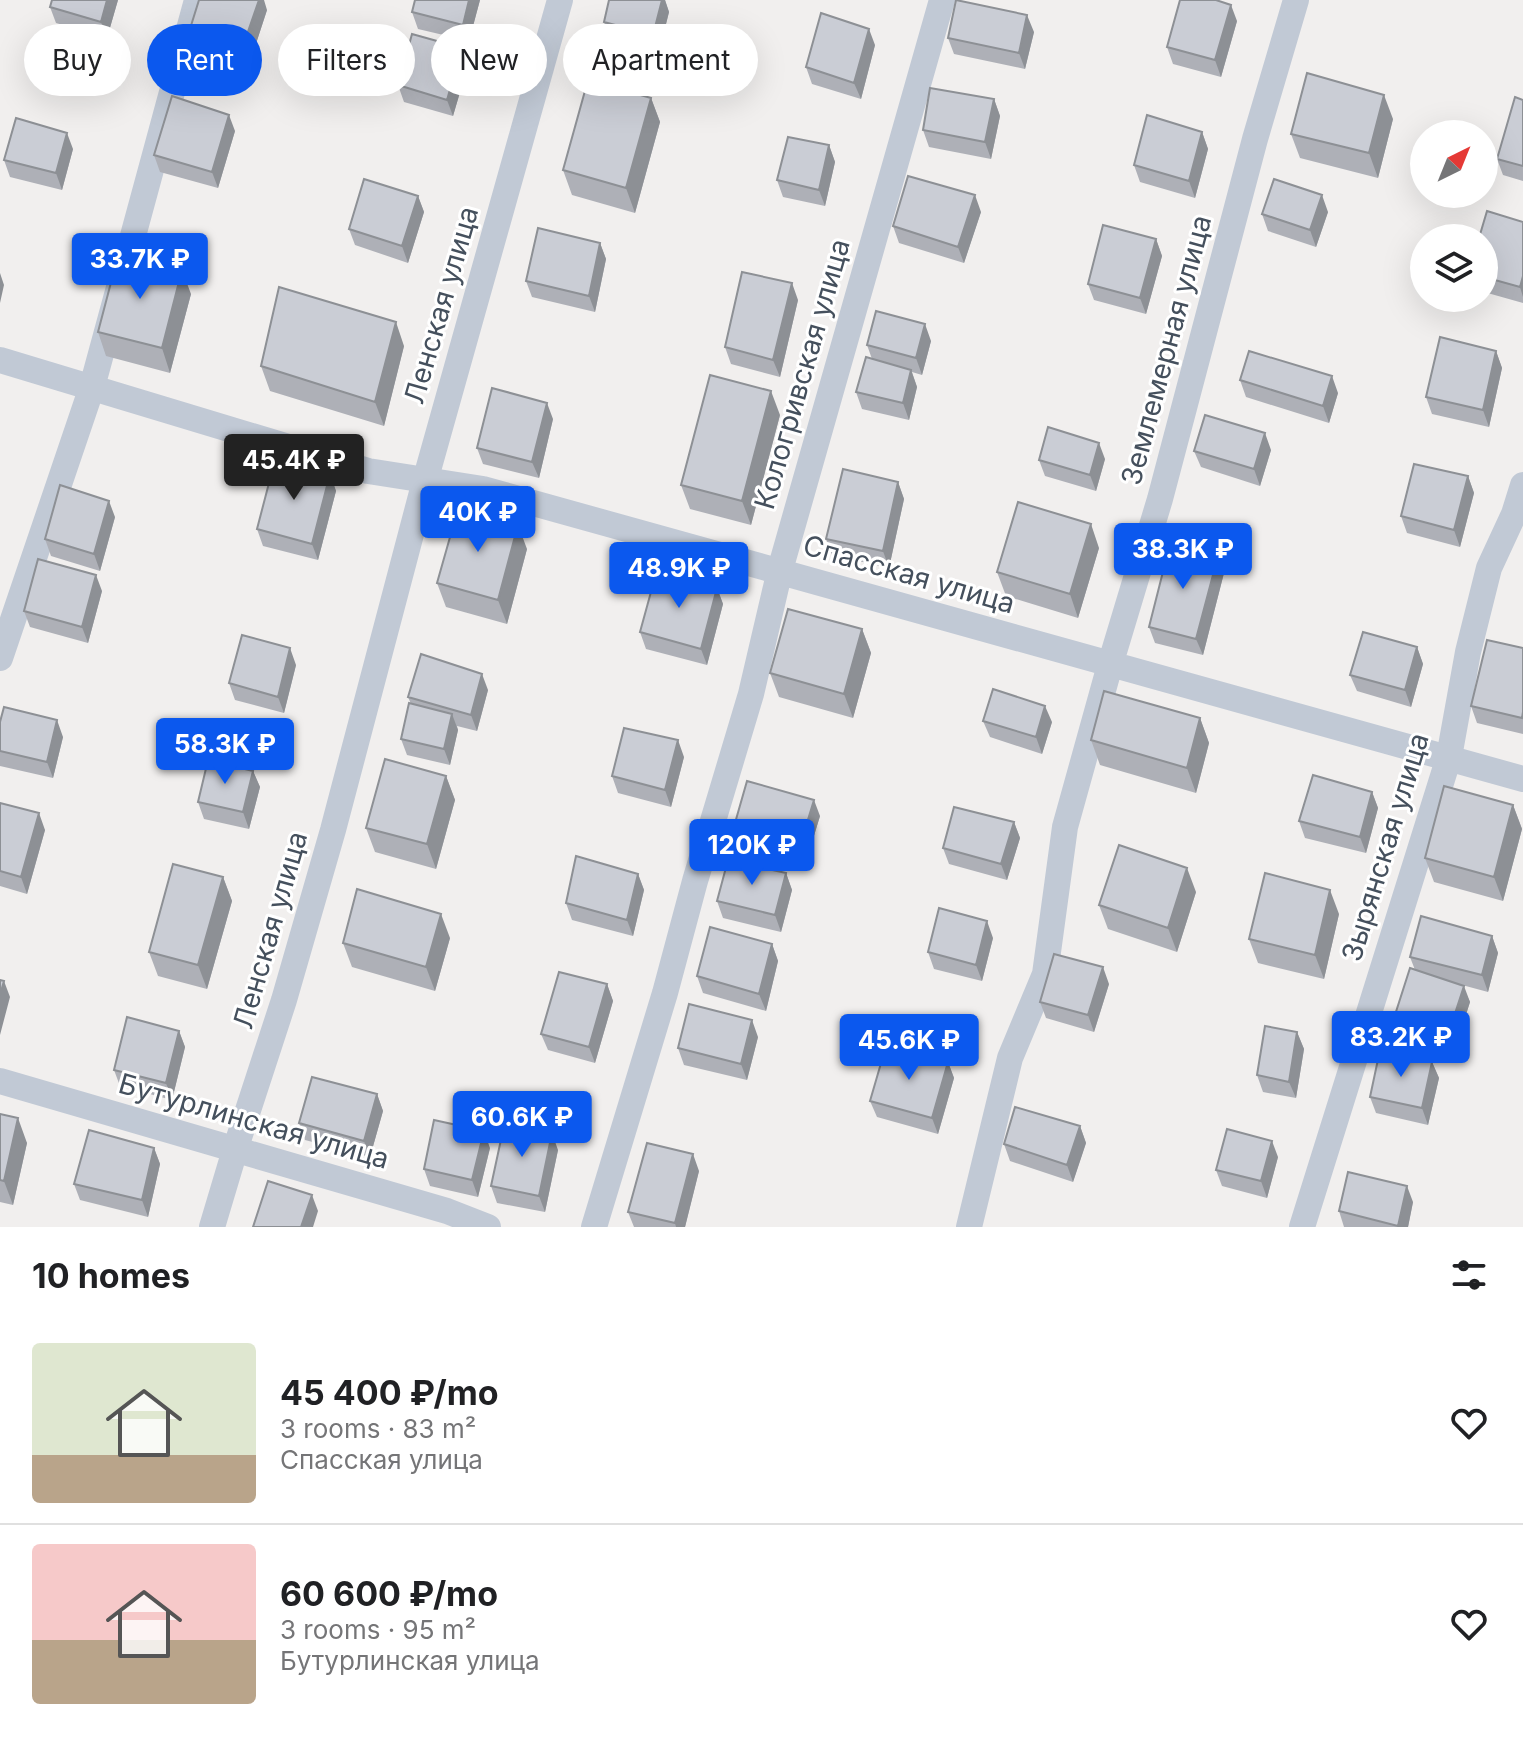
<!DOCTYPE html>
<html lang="en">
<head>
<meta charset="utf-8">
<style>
  body { margin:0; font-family:Inter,sans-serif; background:#f6f6f6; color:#202124; height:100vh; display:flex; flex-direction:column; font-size:30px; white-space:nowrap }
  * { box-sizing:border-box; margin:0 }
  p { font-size:26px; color:#757577 }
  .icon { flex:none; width:44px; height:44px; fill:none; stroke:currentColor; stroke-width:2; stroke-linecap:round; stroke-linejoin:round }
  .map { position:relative; height:1227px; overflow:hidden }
  .drawer { display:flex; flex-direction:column; background:#fff; flex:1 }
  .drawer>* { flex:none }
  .banner { position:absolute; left:24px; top:24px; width:800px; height:72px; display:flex; gap:16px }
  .needle { width:52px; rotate:43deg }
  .fabs { position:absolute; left:1410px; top:120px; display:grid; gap:16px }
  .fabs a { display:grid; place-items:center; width:88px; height:88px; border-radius:50%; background:#fff; box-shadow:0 8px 32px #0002; font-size:40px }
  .price { position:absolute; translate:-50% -68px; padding:0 18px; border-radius:8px; background:#0b58ee; color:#fff; font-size:26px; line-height:52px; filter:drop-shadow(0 2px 4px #0008) }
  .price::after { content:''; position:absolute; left:50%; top:48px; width:24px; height:18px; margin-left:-12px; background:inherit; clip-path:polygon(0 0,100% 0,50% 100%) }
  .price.current { background:#222; color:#fff }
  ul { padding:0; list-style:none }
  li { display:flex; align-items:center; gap:24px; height:200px; padding:0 32px }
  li+li { border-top:2px solid #e0e0e0 }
  li span { display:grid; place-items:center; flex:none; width:224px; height:160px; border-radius:8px; color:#555 }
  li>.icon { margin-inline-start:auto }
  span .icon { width:96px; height:96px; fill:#fffc; stroke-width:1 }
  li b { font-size:34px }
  h2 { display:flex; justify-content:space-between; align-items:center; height:96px; padding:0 32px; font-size:34px }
  .chip { padding:0 28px; border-radius:36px; background:#fff; box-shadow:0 8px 32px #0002; font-size:28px; line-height:72px }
  .chip.current { background:#0b58ee; color:#fff }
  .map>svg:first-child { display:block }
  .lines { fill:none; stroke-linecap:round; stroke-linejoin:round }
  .street { stroke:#c1c9d5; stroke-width:26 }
  .wall { fill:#aeb0b7 }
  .shaded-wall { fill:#8d9095 }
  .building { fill:#cacdd5; stroke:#8d9095; stroke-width:2 }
  .labels { text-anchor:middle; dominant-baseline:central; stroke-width:6; stroke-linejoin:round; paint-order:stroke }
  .street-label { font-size:28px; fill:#45505d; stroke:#fff }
</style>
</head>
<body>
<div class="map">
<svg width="1523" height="1227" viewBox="0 0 1523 1227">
  <rect width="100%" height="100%" fill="#f1efee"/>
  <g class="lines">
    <path class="street" d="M0 360 368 471 483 489 1523 779
      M0 658 92 387 197 0
      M0 1081 447 1211 488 1227
      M212 1227 235 1150 284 1000 333 830 425 481 560 0
      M594 1227 665 993 695 881 751 694 780 570 942 0
      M969 1227 1010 1058 1045 974 1065 827 1110 665 1160 499 1255 139 1296 0
      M1302 1227 1449 757 1468 652 1489 568 1514 514 1523 485"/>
  </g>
  <path class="wall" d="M52 0H118L107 38 56 23 50 7Z
    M480 0 469 41 418 29 412 12Z
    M609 0H665L669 12 659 52 610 38 604 22Z
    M267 10 249 65 195 48 189 32Z
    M1237 21 1221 77 1173 64 1167 47Z
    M1034 32 1025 69 954 54 948 38Z
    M875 45 861 99 812 84 806 67Z
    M468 65 453 116 404 102 398 85Z
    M651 98 660 122 635 213 572 195 563 170Z
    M994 99 1000 116 991 159 929 147 923 130Z
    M1523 100V181L1503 175 1497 159Z
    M1393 119 1378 178 1300 158 1291 134Z
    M235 131 218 188 160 172 154 155Z
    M1202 132 1208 149 1195 198 1140 182 1134 165Z
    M829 145 835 162 825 206 783 197 777 180Z
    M73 149 62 190 10 177 4 160Z
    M418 196 424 212 408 263 355 245 349 229Z
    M981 212 964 263 899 243 893 226Z
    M1328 212 1316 247 1268 231 1262 214Z
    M1523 222V303L1484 292V238Z
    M1156 239 1162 256 1146 314 1094 300 1088 284Z
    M600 243 606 259 595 312 532 297 526 281Z
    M191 294 170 373 106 356 98 332Z
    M798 300 780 377 731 364 725 347Z
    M931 341 922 375 912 372 917 387 909 420 862 409 856 392 872 359 867 345Z
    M404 346 384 426 270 391 261 366Z
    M1496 351 1502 368 1489 427 1432 414 1426 397Z
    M1240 380 1338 393 1329 423 1246 397Z
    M780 415 751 525 690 509 681 485Z
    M553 419 539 478 483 464 477 448Z
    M1271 450 1260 486 1201 467 1194 451Z
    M1105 459 1096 491 1045 476 1039 460Z
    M330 474 336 491 318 560 263 546 257 529Z
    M1468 476 1474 493 1460 547 1407 533 1401 516Z
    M898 482 904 499 889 568 832 555 826 539Z
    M115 517 100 571 51 556 45 539Z
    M1099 548 1078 618 1006 596 997 572Z
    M527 549 507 624 446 607 437 583Z
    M1224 573 1203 655 1155 643 1149 627Z
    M717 588 723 604 707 665 646 649 640 632Z
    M102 591 88 643 30 627 24 611Z
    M862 629 871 653 853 718 779 697 770 673Z
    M1417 647 1423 664 1411 707 1357 691 1350 675Z
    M1523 648V734L1477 723 1471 706Z
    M296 665 284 713 235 700 229 683Z
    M488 690 477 731 457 726 458 730 450 765 407 755 401 739 411 704 408 697Z
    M1200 718 1209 743 1196 793 1100 765 1091 740Z
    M983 721 1052 722 1042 754 990 737Z
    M0 722 63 737 53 778 0 766Z
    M684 757 671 807 618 793 612 776Z
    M253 771 260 787 249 829 204 819 198 802Z
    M446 776 455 800 436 869 375 852 366 828Z
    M1372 792 1378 808 1366 853 1305 838 1299 821Z
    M0 803 45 830 27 894 0 886Z
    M1513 805 1522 829 1503 901 1434 882 1425 858Z
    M820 816 805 865 739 846 733 830Z
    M1014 822 1020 838 1007 880 949 864 943 848Z
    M786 873 792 890 781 932 723 918 717 901Z
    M638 874 644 890 633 936 572 920 566 903Z
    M223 877 232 901 207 989 158 976 149 952Z
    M1196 892 1177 952 1108 929 1099 905Z
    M1339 914 1324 979 1258 963 1249 939Z
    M1492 936 1498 953 1488 992 1462 985 1470 1002 1454 1052 1400 1034 1394 1018 1415 970 1410 957Z
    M450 938 435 991 352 967 343 943Z
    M993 938 982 981 934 969 928 952Z
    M772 944 778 961 766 1011 703 993 697 976Z
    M607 984 613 1001 595 1063 548 1050 541 1034Z
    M1109 984 1094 1032 1046 1018 1040 1002Z
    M179 1031 185 1047 172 1100 120 1086 114 1070Z
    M1297 1032 1304 1049 1296 1098 1263 1092 1257 1075Z
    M758 1037 747 1080 684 1065 678 1048Z
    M948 1062 954 1078 938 1134 877 1117 870 1101Z
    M1432 1062 1439 1078 1428 1125 1376 1113 1370 1097Z
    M377 1094 383 1111 370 1157 305 1140 299 1123Z
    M0 1114 27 1143 13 1205 0 1202Z
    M1080 1126 1086 1143 1073 1182 1010 1161 1004 1144Z
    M154 1148 160 1164 148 1217 80 1200 74 1184Z
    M490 1148 478 1197 430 1186 424 1169Z
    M558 1150 545 1212 497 1203 491 1186Z
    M1278 1157 1267 1198 1222 1186 1216 1170Z
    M699 1171 685 1227H634L628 1212Z
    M1413 1202 1408 1227H1344L1339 1211Z"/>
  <path class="shaded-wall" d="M107 0H118L107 38 101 22Z
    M259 0H264L267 10 249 65 242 49Z
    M469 0H480L469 41 463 25Z
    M662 0H665L669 12 659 52 653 35Z
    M1231 5 1237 21 1221 77 1215 60Z
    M1027 15 1034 32 1025 69 1019 53Z
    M869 29 875 45 861 99 854 83Z
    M462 48 468 65 453 116 447 100Z
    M1384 95 1393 119 1378 178 1369 153Z
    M651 98 660 122 635 213 626 188Z
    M994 99 1000 116 991 159 985 142Z
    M229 115 235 131 218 188 212 172Z
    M1202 132 1208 149 1195 198 1189 181Z
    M67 133 73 149 62 190 56 173Z
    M829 145 835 162 825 206 819 190Z
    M975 195 981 212 964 263 958 247Z
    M1322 195 1328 212 1316 247 1310 230Z
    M418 196 424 212 408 263 402 246Z
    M1156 239 1162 256 1146 314 1140 298Z
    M600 243 606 259 595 312 589 296Z
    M182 270 191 294 170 373 162 348Z
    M0 273 4 285 0 303Z
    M1523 276V297L1520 287Z
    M792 283 798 300 780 377 773 360Z
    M396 322 404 346 384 426 375 402Z
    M925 324 931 341 922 375 916 358Z
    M1496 351 1502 368 1489 427 1483 410Z
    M911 370 917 387 909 420 903 403Z
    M1332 376 1338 393 1329 423 1323 406Z
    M771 391 780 415 751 525 742 501Z
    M547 403 553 419 539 478 532 462Z
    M1265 433 1271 450 1260 486 1254 469Z
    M1099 443 1105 459 1096 491 1090 475Z
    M330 474 336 491 318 560 312 544Z
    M1468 476 1474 493 1460 547 1454 530Z
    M898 482 904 499 889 568 883 551Z
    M109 501 115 517 100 571 94 554Z
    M1091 524 1099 548 1078 618 1070 594Z
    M518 525 527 549 507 624 498 600Z
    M1218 556 1224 573 1203 655 1196 639Z
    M96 575 102 591 88 643 82 627Z
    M717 588 723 604 707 665 701 649Z
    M862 629 871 653 853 718 844 694Z
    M1417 647 1423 664 1411 707 1405 690Z
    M290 648 296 665 284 713 278 697Z
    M482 674 488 690 477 731 471 715Z
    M1045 706 1052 722 1042 754 1036 737Z
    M452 714 458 730 450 765 444 749Z
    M1200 718 1209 743 1196 793 1187 768Z
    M57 720 63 737 53 778 47 762Z
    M678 740 684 757 671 807 665 790Z
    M253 771 260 787 249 829 243 812Z
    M446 776 455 800 436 869 427 844Z
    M1372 792 1378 808 1366 853 1360 837Z
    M814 800 820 816 805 865 799 849Z
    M1513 805 1522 829 1503 901 1494 877Z
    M39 813 45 830 27 894 21 877Z
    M1014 822 1020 838 1007 880 1001 864Z
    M1187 868 1196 892 1177 952 1168 928Z
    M786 873 792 890 781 932 775 915Z
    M638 874 644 890 633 936 627 920Z
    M223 877 232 901 207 989 198 965Z
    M1330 890 1339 914 1324 979 1315 955Z
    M441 914 450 938 435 991 426 967Z
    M987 921 993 938 982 981 976 965Z
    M1492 936 1498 953 1488 992 1482 975Z
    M772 944 778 961 766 1011 759 994Z
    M1103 967 1109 984 1094 1032 1088 1015Z
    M4 981 10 997 0 1035V995Z
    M607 984 613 1001 595 1063 589 1047Z
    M1464 986 1470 1002 1454 1052 1448 1035Z
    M752 1020 758 1037 747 1080 741 1064Z
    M179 1031 185 1047 172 1100 166 1083Z
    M1297 1032 1304 1049 1296 1098 1289 1082Z
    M948 1062 954 1078 938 1134 932 1118Z
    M1432 1062 1439 1078 1428 1125 1422 1108Z
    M377 1094 383 1111 370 1157 364 1141Z
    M18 1118 27 1143 13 1205 4 1181Z
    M1080 1126 1086 1143 1073 1182 1067 1165Z
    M484 1131 490 1148 478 1197 472 1180Z
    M552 1133 558 1150 545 1212 539 1196Z
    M1272 1141 1278 1157 1267 1198 1261 1181Z
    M154 1148 160 1164 148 1217 142 1200Z
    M693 1154 699 1171 685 1227H676L675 1223Z
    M1407 1186 1413 1202 1408 1227H1398Z
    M312 1195 318 1211 313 1227H301Z"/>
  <path class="building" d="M52 0H107L101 22 50 7Z
    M199 0H259L242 49 189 32Z
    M415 0H469L463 25 412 12Z
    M609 0H662L653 35 604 22Z
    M956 0 1027 15 1019 53 948 38Z
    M1180 0H1216L1231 5 1215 60 1167 47Z
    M821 13 869 29 854 83 806 67Z
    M412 34 462 48 447 100 398 85Z
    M1307 73 1384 95 1369 153 1291 134Z
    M588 80 651 98 626 188 563 170Z
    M930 88 994 99 985 142 923 130Z
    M172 96 229 115 212 172 154 155Z
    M1515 97 1523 100V166L1497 159Z
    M1147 115 1202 132 1189 181 1134 165Z
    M16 118 67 133 56 173 4 160Z
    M788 137 829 145 819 190 777 180Z
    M908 176 975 195 958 247 893 226Z
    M364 179 418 196 402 246 349 229Z
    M1274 179 1322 195 1310 230 1262 214Z
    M1487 211 1523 222V276L1520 287 1484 277V238H1479Z
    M1103 225 1156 239 1140 298 1088 284Z
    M538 228 600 243 589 296 526 281Z
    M119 252 182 270 162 348 98 332Z
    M742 272 792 283 773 360 725 347Z
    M279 287 396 322 375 402 261 366Z
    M876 311 925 324 916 358 867 345Z
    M1440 337 1496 351 1483 410 1426 397Z
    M1249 351 1332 376 1323 406 1240 380Z
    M866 357 911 370 903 403 856 392Z
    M710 375 771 391 742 501 681 485Z
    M492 388 547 403 532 462 477 448Z
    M1205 415 1265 433 1254 469 1194 451Z
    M1048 427 1099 443 1090 475 1039 460Z
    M275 460 330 474 312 544 257 529Z
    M1414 464 1468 476 1454 530 1401 516Z
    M843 469 898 482 883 551 826 539Z
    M60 485 109 501 94 554 45 539Z
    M1018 502 1091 524 1070 594 997 572Z
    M458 509 518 525 498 600 437 583Z
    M1170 544 1218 556 1196 639 1149 627Z
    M38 559 96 575 82 627 24 611Z
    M657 570 717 588 701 649 640 632Z
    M788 609 862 629 844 694 770 673Z
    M1363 632 1417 647 1405 690 1350 675Z
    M242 635 290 648 278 697 229 683Z
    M1487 640 1523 648V712L1522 718 1471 706Z
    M421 654 482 674 471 715 408 697Z
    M993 689 1045 706 1036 737 983 721Z
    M1104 691 1200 718 1187 768 1091 740Z
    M409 703 452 714 444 749 401 739Z
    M4 707 57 720 47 762 0 751V722Z
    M624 728 678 740 665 790 612 776Z
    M385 759 446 776 427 844 366 828Z
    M208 760 253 771 243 812 198 802Z
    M1313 775 1372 792 1360 837 1299 821Z
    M747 781 814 800 799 849 733 830Z
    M1444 786 1513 805 1494 877 1425 858Z
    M0 803 39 813 21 877 0 871Z
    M954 807 1014 822 1001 864 943 848Z
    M1119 845 1187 868 1168 928 1099 905Z
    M576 856 638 874 627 920 566 903Z
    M728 860 786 873 775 915 717 901Z
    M173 864 223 877 198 965 149 952Z
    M1265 873 1330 890 1315 955 1249 939Z
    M357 889 441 914 426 967 343 943Z
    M939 908 987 921 976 965 928 952Z
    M1421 916 1492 936 1482 975 1410 957Z
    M710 927 772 944 759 994 697 976Z
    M1054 954 1103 967 1088 1015 1040 1002Z
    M1410 968 1464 986 1448 1035 1394 1018Z
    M559 972 607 984 589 1047 541 1034Z
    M0 980 4 981 0 995Z
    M689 1004 752 1020 741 1064 678 1048Z
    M127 1017 179 1031 166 1083 114 1070Z
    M1265 1026 1297 1032 1289 1082 1257 1075Z
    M886 1046 948 1062 932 1118 870 1101Z
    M1380 1050 1432 1062 1422 1108 1370 1097Z
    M312 1077 377 1094 364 1141 299 1123Z
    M1015 1107 1080 1126 1067 1165 1004 1144Z
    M0 1114 18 1118 4 1181 0 1180Z
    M434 1120 484 1131 472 1180 424 1169Z
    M505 1121 552 1133 539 1196 491 1186Z
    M1227 1129 1272 1141 1261 1181 1216 1170Z
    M89 1130 154 1148 142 1200 74 1184Z
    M647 1143 693 1154 675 1223 628 1212Z
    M1348 1172 1407 1186 1398 1226 1339 1211Z
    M268 1181 312 1195 301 1227H253Z"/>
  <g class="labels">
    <g class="street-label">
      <text transform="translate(441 305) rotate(-74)">Ленская улица</text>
      <text transform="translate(1166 350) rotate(-75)">Землемерная улица</text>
      <text transform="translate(802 374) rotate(-74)">Кологривская улица</text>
      <text transform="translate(909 574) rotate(16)">Спасская улица</text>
      <text transform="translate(1385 847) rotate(-73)">Зырянская улица</text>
      <text transform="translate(270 930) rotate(-74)">Ленская улица</text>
      <text transform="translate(254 1121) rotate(16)">Бутурлинская улица</text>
    </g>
  </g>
</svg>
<div class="fabs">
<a><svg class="needle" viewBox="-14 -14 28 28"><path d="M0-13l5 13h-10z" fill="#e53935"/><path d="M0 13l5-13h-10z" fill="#757577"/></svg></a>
<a><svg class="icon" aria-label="layers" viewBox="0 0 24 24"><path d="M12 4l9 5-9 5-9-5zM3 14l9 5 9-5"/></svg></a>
</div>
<b class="price" style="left:140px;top:301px">33.7K ₽</b>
<b class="price current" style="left:294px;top:502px">45.4K ₽</b>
<b class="price" style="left:478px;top:554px">40K ₽</b>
<b class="price" style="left:1183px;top:591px">38.3K ₽</b>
<b class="price" style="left:679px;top:610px">48.9K ₽</b>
<b class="price" style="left:225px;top:786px">58.3K ₽</b>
<b class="price" style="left:752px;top:887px">120K ₽</b>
<b class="price" style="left:1401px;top:1079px">83.2K ₽</b>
<b class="price" style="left:909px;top:1082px">45.6K ₽</b>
<b class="price" style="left:522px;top:1159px">60.6K ₽</b>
<div class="banner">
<a class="chip">Buy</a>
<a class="chip current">Rent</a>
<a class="chip">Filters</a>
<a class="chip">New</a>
<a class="chip">Apartment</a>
</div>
</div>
<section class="drawer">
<h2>10 homes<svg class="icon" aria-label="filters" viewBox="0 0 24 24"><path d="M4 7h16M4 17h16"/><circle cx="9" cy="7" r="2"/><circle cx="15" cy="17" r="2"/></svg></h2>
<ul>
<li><span style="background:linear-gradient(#dfe7d0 70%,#b9a48a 0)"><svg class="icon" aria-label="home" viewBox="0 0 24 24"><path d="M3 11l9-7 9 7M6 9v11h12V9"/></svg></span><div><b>45 400 ₽/mo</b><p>3 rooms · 83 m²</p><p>Спасская улица</p></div><svg class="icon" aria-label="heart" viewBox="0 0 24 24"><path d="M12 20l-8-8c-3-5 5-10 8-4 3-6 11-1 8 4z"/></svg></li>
<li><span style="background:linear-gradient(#f6c9c9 60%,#b9a48a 0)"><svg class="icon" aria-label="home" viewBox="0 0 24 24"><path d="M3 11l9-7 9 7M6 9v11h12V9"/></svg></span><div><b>60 600 ₽/mo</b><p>3 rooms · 95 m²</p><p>Бутурлинская улица</p></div><svg class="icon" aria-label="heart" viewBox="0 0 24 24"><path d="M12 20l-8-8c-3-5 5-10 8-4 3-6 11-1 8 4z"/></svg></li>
</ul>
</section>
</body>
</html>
